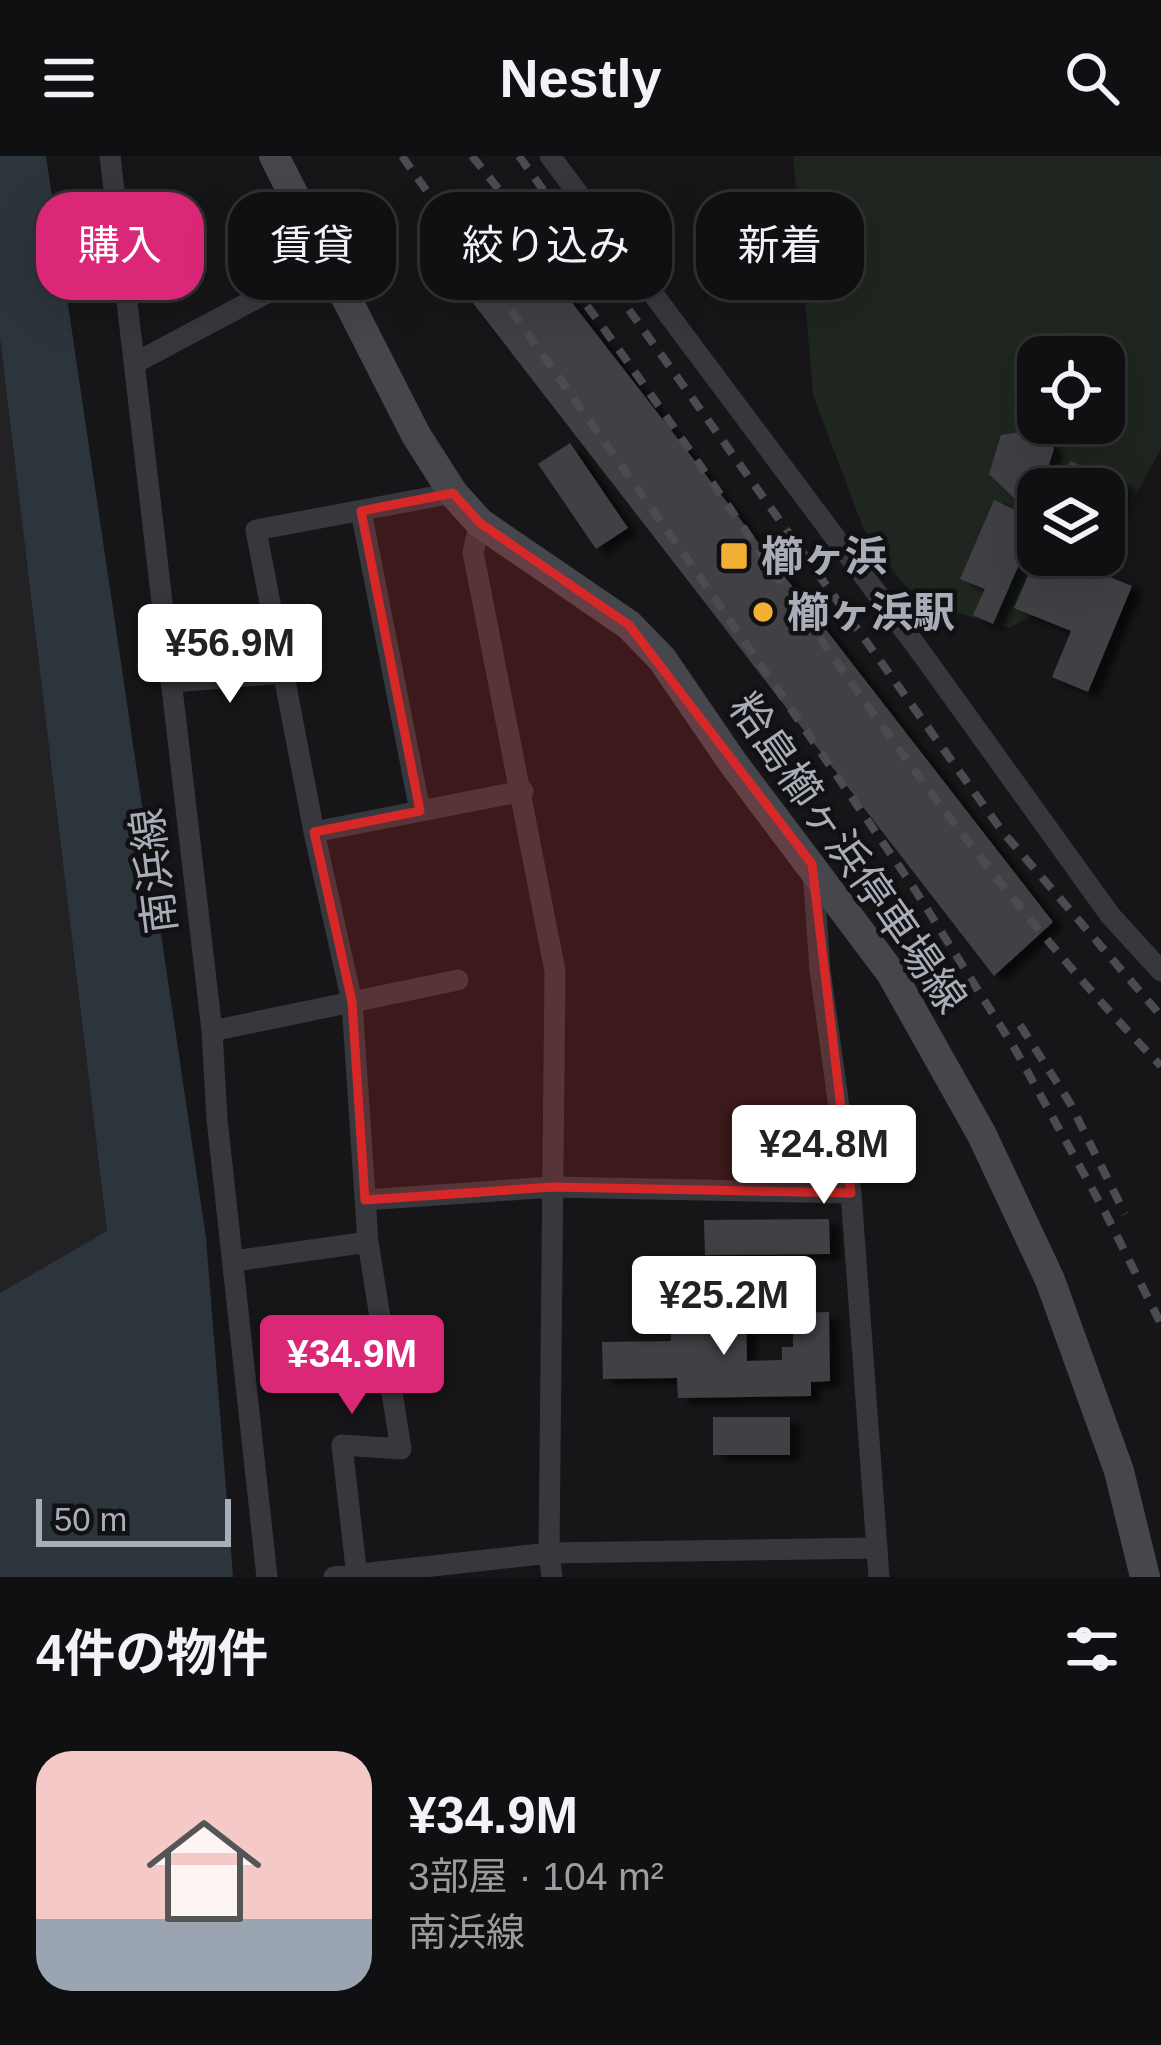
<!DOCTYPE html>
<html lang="ja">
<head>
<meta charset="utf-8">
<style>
  body { margin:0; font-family:Arial,"Noto Sans JP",sans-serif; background:#19191b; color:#f1f3f6; height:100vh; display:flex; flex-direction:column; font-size:45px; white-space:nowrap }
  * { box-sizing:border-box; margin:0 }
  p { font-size:39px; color:#9c9d9f }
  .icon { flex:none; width:66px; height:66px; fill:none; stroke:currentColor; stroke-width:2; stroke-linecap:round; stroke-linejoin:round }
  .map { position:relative; height:1421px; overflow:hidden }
  .details { display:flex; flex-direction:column; background:#101012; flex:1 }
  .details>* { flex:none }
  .guide { position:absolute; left:36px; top:36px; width:1089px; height:108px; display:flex; gap:24px }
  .controls { position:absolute; left:1017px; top:180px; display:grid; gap:24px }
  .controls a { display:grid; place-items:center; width:108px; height:108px; border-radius:24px; background:#101012; box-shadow:0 12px 48px #0002,0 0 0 3px #303032; font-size:60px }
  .scale { position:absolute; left:36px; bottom:30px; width:195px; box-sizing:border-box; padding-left:12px; border:6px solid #a8adb8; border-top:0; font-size:33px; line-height:42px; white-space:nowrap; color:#a8adb8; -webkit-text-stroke:9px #111113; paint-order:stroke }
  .price { position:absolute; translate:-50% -102px; padding:0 27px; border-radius:12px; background:#fff; color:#222; font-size:39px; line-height:78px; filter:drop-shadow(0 3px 6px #0008) }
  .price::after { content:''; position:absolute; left:50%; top:72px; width:36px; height:27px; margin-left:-18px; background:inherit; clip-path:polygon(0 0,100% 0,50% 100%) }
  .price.on { background:#db2777; color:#fff }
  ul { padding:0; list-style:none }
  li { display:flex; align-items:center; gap:36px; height:300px; padding:0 36px }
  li+li { border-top:3px solid #303032 }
  li span { display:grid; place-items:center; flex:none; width:336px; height:240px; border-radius:36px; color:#555 }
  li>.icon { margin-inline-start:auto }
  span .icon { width:144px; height:144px; fill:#fffc; stroke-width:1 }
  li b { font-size:51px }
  h2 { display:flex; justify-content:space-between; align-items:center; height:144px; padding:0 36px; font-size:51px }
  .pill { padding:0 42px; border-radius:36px; background:#101012; box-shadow:0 12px 48px #0002,0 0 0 3px #303032; font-size:42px; line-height:108px }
  .pill.on { background:#db2777; color:#fff }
  header { display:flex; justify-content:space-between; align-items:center; height:156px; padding:0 36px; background:#101012; font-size:54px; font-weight:600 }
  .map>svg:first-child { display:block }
  .built { fill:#222225 }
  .green { fill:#1e261f; fill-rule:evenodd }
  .water { fill:#2c353c }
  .building { fill:#404145; filter:url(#shadow) }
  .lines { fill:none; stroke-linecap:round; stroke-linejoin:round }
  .street { stroke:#37383d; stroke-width:21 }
  .secondary { stroke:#45474d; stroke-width:30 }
  .rail { stroke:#4a4c52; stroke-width:8; stroke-dasharray:15 12; stroke-linecap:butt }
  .marked { fill:#d62828; fill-opacity:0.2; stroke:#d62828; stroke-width:9; stroke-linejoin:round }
  .poi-dot { fill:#f2b134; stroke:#111113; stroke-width:4.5 }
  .labels { text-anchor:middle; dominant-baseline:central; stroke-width:9; stroke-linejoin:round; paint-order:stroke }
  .poi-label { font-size:42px; font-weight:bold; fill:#a8adb8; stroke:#111113; text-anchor:start }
  .street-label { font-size:42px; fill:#a8adb8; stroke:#111113 }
</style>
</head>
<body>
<header><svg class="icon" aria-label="menu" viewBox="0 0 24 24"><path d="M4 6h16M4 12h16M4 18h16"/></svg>Nestly<svg class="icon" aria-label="search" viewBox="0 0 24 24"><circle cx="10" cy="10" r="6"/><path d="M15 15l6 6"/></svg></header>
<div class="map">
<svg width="1161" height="1421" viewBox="0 0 1161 1421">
  <defs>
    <filter id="shadow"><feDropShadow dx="10" dy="6" stdDeviation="3" flood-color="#0009"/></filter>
  </defs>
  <rect width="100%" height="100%" fill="#161618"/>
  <path class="built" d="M0 182 107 1076 0 1137Z"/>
  <path class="green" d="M793 0H1161V293L1104 397V333H1038V399H1103L1080 434 1009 472 916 445 864 374 813 239ZM1038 201H1104V267H1038Z"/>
  <path class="water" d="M0 0H46L206 1082 233 1421H0V1137L107 1075 0 182Z"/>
  <path class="building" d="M535 99 1053 766 994 820 473 147Z
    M1040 273 1054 293 1041 333 1038 339 1016 344 989 318 1001 279Z
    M570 287 628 372 596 393 538 308Z
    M1070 305 1127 328 1104 385V333H1059Z
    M994 344 1038 365 993 468 973 459 985 433 960 423Z
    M1037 399H1056L1132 430 1088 536 1052 521 1071 475 1014 452Z
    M829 1063 830 1098 705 1099 704 1064Z
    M688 1137V1165L746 1164 747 1205 782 1204V1191H793V1157L829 1156 830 1225 811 1226V1240L678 1242 677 1222 603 1223 602 1186 671 1185 670 1138Z
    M713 1261H790V1299H713Z"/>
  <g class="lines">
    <path class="street" d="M110 0 212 875 217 963 267 1421
      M550 0 920 495 1110 759 1161 815
      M135 207 327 105
      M361 355 420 655
      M480 367 473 396 555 815 549 1397 552 1421
      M173 526 283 517
      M314 676 523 635
      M813 715 820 814 851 1037 879 1421
      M212 875 458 824
      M365 1044 553 1031 851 1037
      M234 1105 368 1086
      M334 1421 549 1397 877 1392
      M357 1421 342 1289 401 1293 368 1086 352 846 314 676 256 374 453 337"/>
    <path class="secondary" d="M274 0 416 279 453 337 480 367 629 469 662 503 733 607 891 817 982 979 1050 1124 1119 1315 1145 1421"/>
    <path class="rail" d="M402 0 698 418 912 729 1015 893 1106 1058 1161 1168
      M472 0C712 295 895 637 1161 910
      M519 0 1002 675 1161 860
      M1020 869 1070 947 1125 1058"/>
  </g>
  <path class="marked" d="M453 337 480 367 629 469 812 708 851 1037 553 1031 365 1044 352 846 314 676 420 655 361 355Z"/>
  <g class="poi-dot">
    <rect x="719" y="385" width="30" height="30" rx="6"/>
    <circle cx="763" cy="456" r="12"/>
  </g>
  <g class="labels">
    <g class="poi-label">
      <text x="761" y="400">櫛ヶ浜</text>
      <text x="787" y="456">櫛ヶ浜駅</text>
    </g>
    <g class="street-label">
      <text transform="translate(848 697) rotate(55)">粭島櫛ヶ浜停車場線</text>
      <text transform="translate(154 715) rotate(-97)">南浜線</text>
    </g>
  </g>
</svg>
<div class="controls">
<a><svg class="icon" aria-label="locate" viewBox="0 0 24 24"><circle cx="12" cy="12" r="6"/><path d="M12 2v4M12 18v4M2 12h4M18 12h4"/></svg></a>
<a><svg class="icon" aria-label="layers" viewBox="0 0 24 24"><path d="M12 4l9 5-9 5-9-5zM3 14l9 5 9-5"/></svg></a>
</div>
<div class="scale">50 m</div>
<b class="price" style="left:230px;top:550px">¥56.9M</b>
<b class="price" style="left:824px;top:1051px">¥24.8M</b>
<b class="price" style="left:724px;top:1202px">¥25.2M</b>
<b class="price on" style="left:352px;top:1261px">¥34.9M</b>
<div class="guide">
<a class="pill on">購入</a>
<a class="pill">賃貸</a>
<a class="pill">絞り込み</a>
<a class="pill">新着</a>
</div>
</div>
<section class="details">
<h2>4件の物件<svg class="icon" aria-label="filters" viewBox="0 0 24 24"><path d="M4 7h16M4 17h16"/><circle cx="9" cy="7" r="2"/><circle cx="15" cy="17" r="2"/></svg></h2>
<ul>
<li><span style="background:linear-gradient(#f6c9c9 70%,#9aa5b1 0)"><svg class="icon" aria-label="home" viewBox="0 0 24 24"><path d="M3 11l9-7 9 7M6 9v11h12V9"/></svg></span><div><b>¥34.9M</b><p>3部屋 · 104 m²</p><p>南浜線</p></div></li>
</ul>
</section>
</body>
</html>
